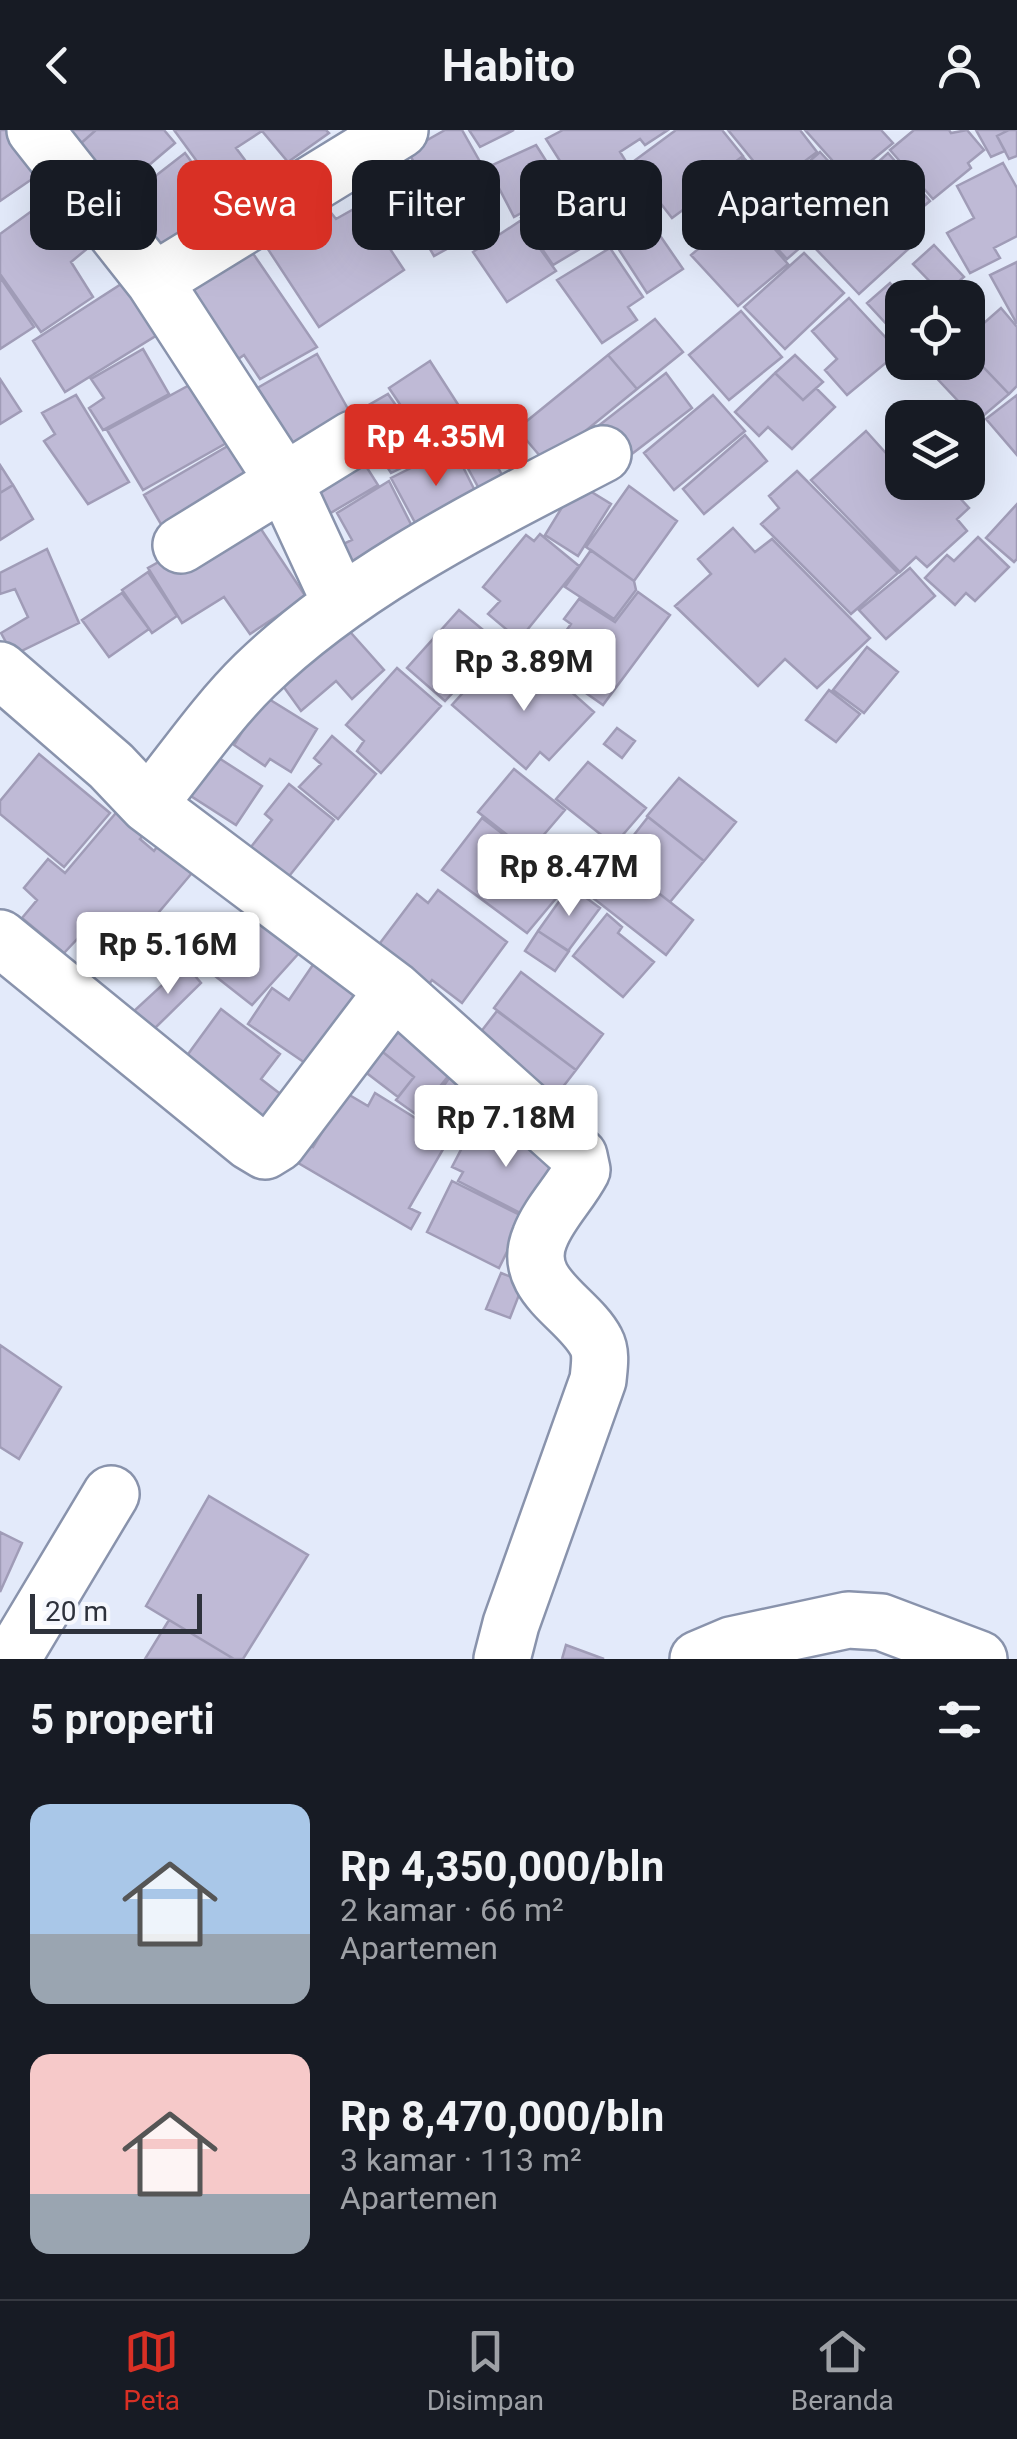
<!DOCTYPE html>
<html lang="id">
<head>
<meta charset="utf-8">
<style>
  body { margin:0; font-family:Roboto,sans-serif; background:#242831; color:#f1f3f6; height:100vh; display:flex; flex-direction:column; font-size:38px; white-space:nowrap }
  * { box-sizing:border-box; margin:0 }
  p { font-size:32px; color:#9ea1a6 }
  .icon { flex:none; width:55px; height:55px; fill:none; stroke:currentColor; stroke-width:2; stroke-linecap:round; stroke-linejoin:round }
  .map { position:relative; height:1529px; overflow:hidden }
  .sheet { display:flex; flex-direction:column; background:#171b24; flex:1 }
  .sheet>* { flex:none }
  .top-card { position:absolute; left:30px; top:30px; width:958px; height:90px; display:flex; gap:20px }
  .buttons { position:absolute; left:885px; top:150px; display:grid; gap:20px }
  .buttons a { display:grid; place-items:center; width:100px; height:100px; border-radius:20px; background:#171b24; box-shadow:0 10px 40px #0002; font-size:50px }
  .scale { position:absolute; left:30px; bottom:25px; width:172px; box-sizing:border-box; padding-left:10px; border:5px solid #2e323c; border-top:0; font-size:28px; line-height:35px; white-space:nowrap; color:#2e323c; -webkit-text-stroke:8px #f5f7fd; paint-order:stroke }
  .price { position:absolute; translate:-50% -85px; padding:0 22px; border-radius:10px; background:#fff; color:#222; font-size:32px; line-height:65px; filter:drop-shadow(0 2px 5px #0008) }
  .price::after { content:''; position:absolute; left:50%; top:60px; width:30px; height:22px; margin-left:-15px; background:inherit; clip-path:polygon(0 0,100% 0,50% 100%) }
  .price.current { background:#d93025; color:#fff }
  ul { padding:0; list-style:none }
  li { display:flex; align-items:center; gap:30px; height:250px; padding:0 30px }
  li span { display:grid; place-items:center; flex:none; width:280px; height:200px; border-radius:20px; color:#555 }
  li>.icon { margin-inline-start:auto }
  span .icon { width:120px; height:120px; fill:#fffc; stroke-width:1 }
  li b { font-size:42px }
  h2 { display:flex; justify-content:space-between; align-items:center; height:120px; padding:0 30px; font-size:42px }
  .tag { padding:0 35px; border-radius:20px; background:#171b24; box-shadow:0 10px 40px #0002; font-size:35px; line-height:90px }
  .tag.current { background:#d93025; color:#fff }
  header { display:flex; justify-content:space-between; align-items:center; height:130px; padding:0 30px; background:#171b24; font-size:45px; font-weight:700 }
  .tab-bar { display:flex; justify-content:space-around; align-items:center; height:140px; border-top:2px solid #363941; background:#171b24; font-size:28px; color:#9ea1a6 }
  .tab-bar a { display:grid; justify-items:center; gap:5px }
  .tab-bar .current { color:#d93025 }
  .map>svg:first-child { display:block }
  .building { fill:#bfbad6; stroke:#a09cb7; stroke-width:2.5 }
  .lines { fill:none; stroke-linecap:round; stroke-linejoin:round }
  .street-casing { stroke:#8993ac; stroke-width:60 }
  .street { stroke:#fff; stroke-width:55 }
</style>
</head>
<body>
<header><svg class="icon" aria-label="back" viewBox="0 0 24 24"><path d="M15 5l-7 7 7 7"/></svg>Habito<svg class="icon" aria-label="person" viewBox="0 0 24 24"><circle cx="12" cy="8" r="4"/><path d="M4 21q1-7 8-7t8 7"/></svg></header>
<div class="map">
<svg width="1017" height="1529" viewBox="0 0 1017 1529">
  <rect width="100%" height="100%" fill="#e3eafa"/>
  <path class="building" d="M0 0H8L38 45 0 71Z
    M41 0H96L79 15Z
    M96 0H164L175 13 109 69 79 15Z
    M174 0H326L329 3 288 32 262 1 236 18 259 49 226 71Z
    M445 0H462L496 60 453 85 465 109 434 126 395 59 420 44 408 21Z
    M469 0H514L480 17Z
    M563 0H668L645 15 640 9 620 22 635 46 586 72 546 9Z
    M676 0H722L743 26 687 68 691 74 672 88 630 34Z
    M728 0H800L817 22 773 55Z
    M805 0H881L893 13 849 49Z
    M914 0H949L951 3 967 0 984 20 968 33 971 38 933 69 890 20Z
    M976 0H1009L997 6 1005 21 991 27Z
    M1009 0H1017V26L1009 29 997 6Z
    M536 15 564 59 514 87 488 37Z
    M820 22 856 61 830 85 813 70 818 65 796 43Z
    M185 23 220 71 149 127 113 79Z
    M888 23 930 71 907 90 864 45Z
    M744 28 765 51 747 69 725 46Z
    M1003 33 1017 58V106L994 118 1000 128 970 143 947 103 974 88 957 56Z
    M727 49 749 71 709 109 688 87Z
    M51 57 94 113 71 132 93 167 41 202 0 144V104L40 75 35 68Z
    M774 58 816 104 787 129 744 83Z
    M568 60 600 107 553 135 521 88Z
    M316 64 336 89 361 75 404 140 319 197 260 107Z
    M870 65 916 112 859 164 814 117Z
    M742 82 788 134 738 176 691 125Z
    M520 91 556 141 507 172 473 122Z
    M650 91 683 139 647 163 614 112Z
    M934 115 964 147 943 165 913 134Z
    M610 118 643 167 628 177 637 190 602 213 557 150Z
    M252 122 317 217 260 249 244 225 221 241 165 155Z
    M804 123 844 163 785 219 744 177Z
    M1017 132V194L990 145Z
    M0 147 34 197 0 219Z
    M129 149 162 202 65 262 33 211Z
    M890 153 903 168 902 211 867 173Z
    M849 168 899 222 847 265 825 240 837 229 812 201Z
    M1001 178 1017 197V256L1009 264 968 221V207Z
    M741 181 782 227 729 270 689 225Z
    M655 189 683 222 637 259 608 225Z
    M143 219 169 264 103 300 89 278 104 268 91 249Z
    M968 221 1009 264 977 291 929 240 937 232H968Z
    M317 224 352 286 275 334 238 269Z
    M608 225 637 259 546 333 517 299Z
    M795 225 823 252 803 270 775 243Z
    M430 231 468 290 430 319 389 258Z
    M666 243 692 278 624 330 597 297Z
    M775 243 803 270 816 258 835 277 792 319 768 297 759 306 735 282Z
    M0 249 21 281 0 294Z
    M195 252 246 302 143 360 107 300Z
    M388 264 430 324 391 343 353 284Z
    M76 265 129 352 88 374 44 311 55 304 42 283Z
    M713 265 745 301 674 360 644 323Z
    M1017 265V325L986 289Z
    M475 296 507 354 483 366 451 307Z
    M866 301 902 341V352H945L969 378 957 389 967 401 927 437 916 427 900 442 811 350Z
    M745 305 767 331 704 384 683 359Z
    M233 313 262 361 172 413 144 365Z
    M453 317 480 371 419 400 391 348Z
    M357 322 378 355 312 394 293 359Z
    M0 335 13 355 0 363Z
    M797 341 898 443 851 484 761 394 779 378 769 366Z
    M389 351 422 416 356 445 341 415 352 410 337 383Z
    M577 353 611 374 578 426 545 405Z
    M13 355 33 389 0 410V363Z
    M629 356 677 391 634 451 586 417Z
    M1017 374V429L1014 432 986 408Z
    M249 381 306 467 250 504 224 467 182 493 148 438Z
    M733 398 755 422 772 409 870 508 817 558 785 529 758 556 675 476 711 444 698 429Z
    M540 404 579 436 519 510 488 484 500 471 483 457 526 405 534 411Z
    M978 407 1009 437 975 471 966 463 955 475 925 448 947 425 954 431Z
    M47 419 79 493 13 525 1 503 28 487 15 459 0 464V443Z
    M591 420 634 451 636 460 614 489 565 457Z
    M910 438 935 466 886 509 859 480Z
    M148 442 177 486 152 503 122 460Z
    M638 462 670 485 603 575 543 533 571 494 564 489 579 469 615 492Z
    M122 463 149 499 109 527 82 490Z
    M459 480 499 513 445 571 407 538Z
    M344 495 384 540 352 569 336 551 301 581 278 549Z
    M867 517 898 542 864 583 833 560Z
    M487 536 517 562 542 536 594 582 549 630 540 622 526 639 452 575Z
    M397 538 441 576 381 643 357 621 364 611 346 595Z
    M829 560 860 584 836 612 806 590Z
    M264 566 317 599 291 642 270 629 265 636 234 615Z
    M617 598 635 611 622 628 604 614Z
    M332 606 376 644 338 689 299 657 321 634 314 628Z
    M205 619 262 656 236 695 180 659Z
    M39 624 110 683 64 737 0 684V671Z
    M588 632 646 678 614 715 556 669Z
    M514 639 565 680 529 722 478 682Z
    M679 648 736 692 704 731 647 686Z
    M289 654 334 690 274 765 237 735 272 690 265 684Z
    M126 671 154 693 140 709 154 721 159 714 192 743 137 808 114 789 93 815 81 805 64 823 22 788 37 770 24 758 48 729 65 743Z
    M648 687 704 731 670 772 615 729Z
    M482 688 568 754 527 803 442 740Z
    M606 722 693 790 666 825 579 757Z
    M570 756 600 778 568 821 538 801Z
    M438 760 507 812 462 873 432 850 416 872 365 833 417 764 428 773Z
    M265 776 300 822 252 875 210 842Z
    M607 784 622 797 618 803 654 832 623 867 573 826Z
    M538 801 569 821 555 841 525 821Z
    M321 823 367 854 311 937 248 894 272 858 289 870Z
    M185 834 201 853 153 900 134 881Z
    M521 842 603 904 576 940 494 878Z
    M402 872 462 929 417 985 396 970 414 947 369 911Z
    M221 879 280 924 261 949 283 966 256 1000 175 942Z
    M497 881 576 940 545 980 466 921Z
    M369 911 414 947 398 967 351 931Z
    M452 944 462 951 433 992 423 985Z
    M456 962 480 980 458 1009 433 992Z
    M346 963 368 976 375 963 449 1009 409 1078 420 1083 411 1099 288 1027 298 1009 313 1017Z
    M476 991 538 1023 566 1022 532 1089 458 1051 463 1042 452 1037Z
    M452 1051 524 1087 499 1138 427 1102Z
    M501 1143 524 1152 510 1188 486 1179Z
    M0 1215 61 1257 19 1329 0 1317Z
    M209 1366 308 1425 243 1529H234L146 1476Z
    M0 1402 22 1413 0 1462Z
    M169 1490 234 1529H145Z
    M566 1515 604 1529H562Z"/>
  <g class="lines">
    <defs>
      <path id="street" d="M35 0 154 151 284 351 340 472
        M154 151 400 0
        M181 415 353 309
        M0 540 111 636 148 675 394 860 579 1026 582 1040C570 1063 549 1083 540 1107 520 1155 578 1177 596 1212 602 1223 599 1238 598 1250L511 1494 502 1529
        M148 675C182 633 217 582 255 545 354 449 482 387 603 324
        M0 808 250 1012 265 1021 278 1013 394 860
        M12 1529 111 1364
        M698 1529 731 1515 848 1490 881 1492 979 1529"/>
    </defs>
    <use href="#street" class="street-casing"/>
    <use href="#street" class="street"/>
  </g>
</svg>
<div class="buttons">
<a><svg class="icon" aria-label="locate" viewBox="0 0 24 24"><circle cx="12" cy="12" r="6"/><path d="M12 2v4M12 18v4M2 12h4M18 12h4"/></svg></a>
<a><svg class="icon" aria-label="layers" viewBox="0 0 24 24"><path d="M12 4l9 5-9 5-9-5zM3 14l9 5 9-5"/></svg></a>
</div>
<div class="scale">20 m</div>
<b class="price current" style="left:436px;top:359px">Rp 4.35M</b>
<b class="price" style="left:524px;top:584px">Rp 3.89M</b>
<b class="price" style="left:569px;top:789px">Rp 8.47M</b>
<b class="price" style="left:168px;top:867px">Rp 5.16M</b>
<b class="price" style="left:506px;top:1040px">Rp 7.18M</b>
<div class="top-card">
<a class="tag">Beli</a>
<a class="tag current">Sewa</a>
<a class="tag">Filter</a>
<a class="tag">Baru</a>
<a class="tag">Apartemen</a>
</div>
</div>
<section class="sheet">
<h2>5 properti<svg class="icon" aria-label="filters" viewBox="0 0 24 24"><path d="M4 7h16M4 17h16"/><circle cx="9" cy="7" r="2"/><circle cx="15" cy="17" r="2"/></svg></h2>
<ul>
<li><span style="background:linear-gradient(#a9c7e8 65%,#9aa5b1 0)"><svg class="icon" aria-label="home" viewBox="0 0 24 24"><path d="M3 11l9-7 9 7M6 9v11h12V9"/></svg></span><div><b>Rp 4,350,000/bln</b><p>2 kamar · 66 m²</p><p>Apartemen</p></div></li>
<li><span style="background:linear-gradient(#f6c9c9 70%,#9aa5b1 0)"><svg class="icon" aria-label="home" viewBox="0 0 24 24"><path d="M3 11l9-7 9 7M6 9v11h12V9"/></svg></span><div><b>Rp 8,470,000/bln</b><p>3 kamar · 113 m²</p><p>Apartemen</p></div></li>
</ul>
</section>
<nav class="tab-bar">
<a class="current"><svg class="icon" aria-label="map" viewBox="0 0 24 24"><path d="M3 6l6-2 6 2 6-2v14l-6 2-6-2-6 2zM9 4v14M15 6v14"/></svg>Peta</a>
<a><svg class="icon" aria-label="saved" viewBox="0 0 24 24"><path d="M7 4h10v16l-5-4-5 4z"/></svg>Disimpan</a>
<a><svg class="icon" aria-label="home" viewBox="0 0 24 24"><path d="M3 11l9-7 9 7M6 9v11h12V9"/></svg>Beranda</a>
</nav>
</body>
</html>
